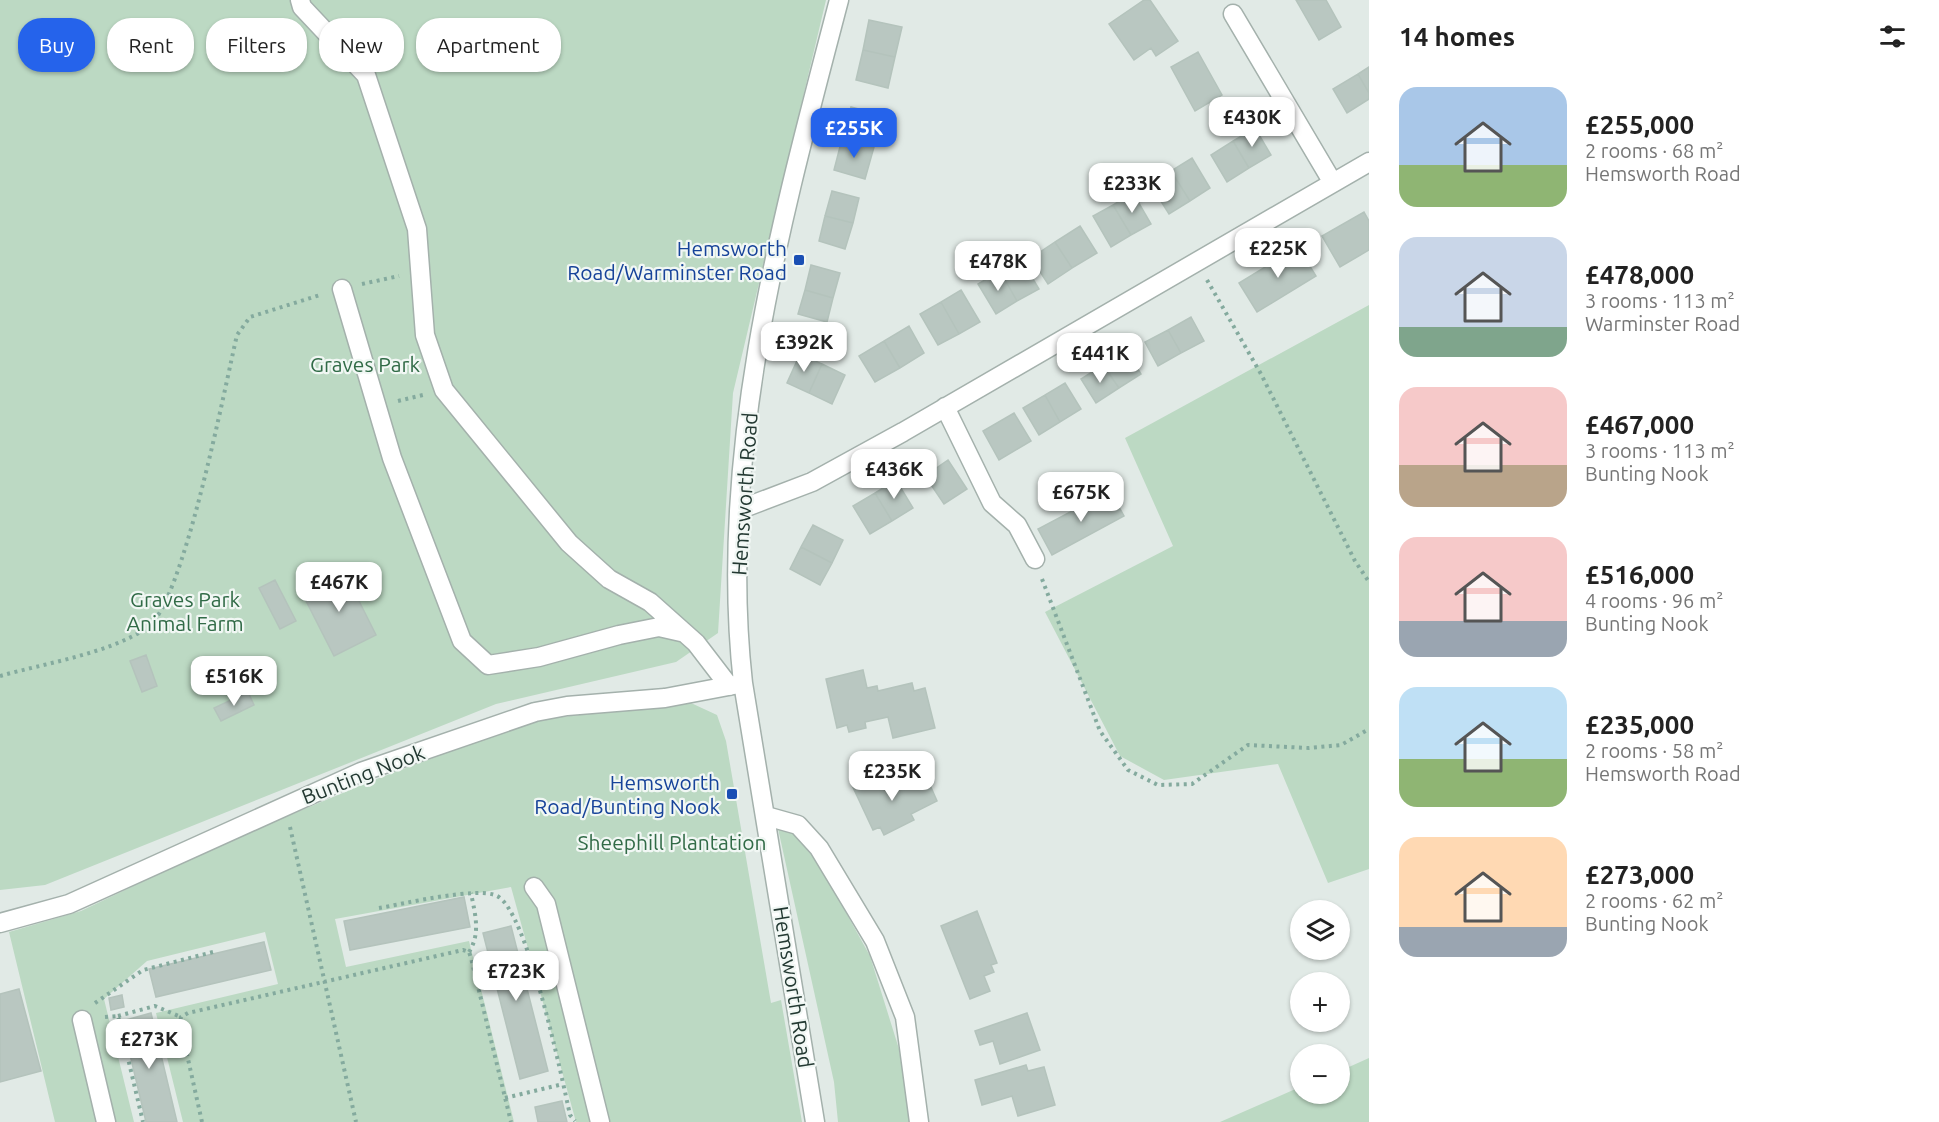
<!DOCTYPE html>
<html lang="en">
<head>
<meta charset="utf-8">
<style>
  body { margin:0; font-family:Ubuntu,sans-serif; background:#f6f6f6; color:#222; height:100vh; display:flex; flex-direction:column; font-size:22px; white-space:nowrap }
  * { box-sizing:border-box; margin:0 }
  p { font-size:20px; color:#767676 }
  .icon { flex:none; width:33px; height:33px; fill:none; stroke:currentColor; stroke-width:2; stroke-linecap:round; stroke-linejoin:round }
  .map { position:relative; flex:1; overflow:hidden }
  .sheet { display:flex; flex-direction:column; background:#fff; width:570px }
  .sheet>* { flex:none }
  .banner { position:absolute; left:18px; top:18px; width:570px; height:54px; display:flex; gap:12px }
  .fabs { position:absolute; left:1290px; top:900px; display:grid; gap:12px }
  .fabs a { display:grid; place-items:center; width:60px; height:60px; border-radius:50%; background:#fff; box-shadow:0 2px 4px #0004; font-size:30px }
  .price { position:absolute; translate:-50% -51px; padding:0 14px; border-radius:12px; background:#fff; color:#222; font-size:20px; line-height:39px; filter:drop-shadow(0 2px 3px #0008) }
  .price::after { content:''; position:absolute; left:50%; top:36px; width:18px; height:14px; margin-left:-9px; background:inherit; clip-path:polygon(0 0,100% 0,50% 100%) }
  .price.on { background:#2563eb; color:#fff }
  ul { padding:0; list-style:none }
  li { display:flex; align-items:center; gap:18px; height:150px; padding:0 30px }
  li span { display:grid; place-items:center; flex:none; width:168px; height:120px; border-radius:18px; color:#555 }
  li>.icon { margin-inline-start:auto }
  span .icon { width:72px; height:72px; fill:#fffc; stroke-width:1 }
  li b { font-size:26px }
  h2 { display:flex; justify-content:space-between; align-items:center; height:72px; padding:0 30px; font-size:26px }
  .pill { padding:0 21px; border-radius:24px; background:#fff; box-shadow:0 2px 4px #0004; font-size:21px; line-height:54px }
  .pill.on { background:#2563eb; color:#fff }
  main { display:flex; flex:1; min-height:0 }
  .map>svg:first-child { display:block }
  .green { fill:#bcd9c3 }
  .building { fill:#b9c7c1; stroke:#b4c3bc; stroke-width:1.5 }
  .lines { fill:none; stroke-linecap:round; stroke-linejoin:round }
  .minor-casing { stroke:#a4b1ac; stroke-width:21 }
  .path { stroke:#84aa9e; stroke-width:4; stroke-dasharray:3 4.5; stroke-linecap:butt }
  .minor { stroke:#fff; stroke-width:18 }
  .transit-dot { fill:#1a4fb4; stroke:#f1f7f4; stroke-width:2 }
  .labels { text-anchor:middle; dominant-baseline:central; stroke-width:4.5; stroke-linejoin:round; paint-order:stroke }
  .transit-label { font-size:21px; fill:#164399; stroke:#f1f7f4; text-anchor:end }
  .park-label { font-size:21px; fill:#316b47; stroke:#f1f7f4 }
  .street-label { font-size:21px; fill:#233932; stroke:#f1f7f4 }
</style>
</head>
<body>
<main>
<div class="map">
<svg width="1369" height="1122" viewBox="0 0 1369 1122">
  <rect width="100%" height="100%" fill="#e1eae6"/>
  <path class="green" d="M0 0H826L733 393 718 633 676 662 496 704 45 885 0 890Z
    M1369 305V869L1328 883 1278 764 1164 780 1120 756 1045 612 1173 546 1125 438Z
    M691 703 717 715 726 741 771 1003 781 1000 802 1122H576L511 887 335 919 346 967 469 941 514 1122H183L156 1013 278 984 265 932 147 961 104 999 134 1122H55L9 932 81 911 230 840 374 780 533 720Z
    M777 824 807 842 870 956 899 1049 910 1122H838L834 1082Z
    M1369 1058V1122H1220L1300 1087V1094H1340V1071Z"/>
  <path class="building" d="M1144 0H1150L1178 41 1156 56 1151 48 1134 60 1109 24Z
    M1296 0H1326L1341 27 1319 40Z
    M869 20 902 27 895 57 863 50Z
    M863 50 895 57 888 88 856 80Z
    M1198 52 1222 95 1195 111 1171 67Z
    M1369 67V93L1358 74Z
    M1358 74 1369 93V99L1347 113 1333 89Z
    M851 107 882 115 874 147 842 139Z
    M1255 128 1271 155 1249 168 1233 141Z
    M842 139 874 147 865 179 834 170Z
    M1233 141 1249 168 1227 182 1211 155Z
    M1192 158 1210 188 1190 201 1171 171Z
    M1171 171 1190 201 1169 214 1150 184Z
    M832 191 859 198 853 223 825 216Z
    M1133 193 1151 224 1131 235 1113 205Z
    M1113 205 1131 235 1111 247 1093 216Z
    M1364 212 1369 221V250L1340 267 1322 236Z
    M825 216 853 223 845 249 819 241Z
    M1080 226 1097 253 1072 268 1055 242Z
    M1055 242 1072 268 1048 284 1031 258Z
    M1298 247 1316 276 1257 312 1239 283Z
    M1021 259 1039 289 1017 301 1000 271Z
    M811 265 840 273 833 298 805 290Z
    M1000 271 1017 301 996 314 978 284Z
    M805 290 833 298 827 322 798 314Z
    M961 290 980 322 959 334 941 302Z
    M941 302 959 334 938 345 920 314Z
    M1191 317 1204 341 1181 353 1168 330Z
    M909 326 924 353 900 368 884 341Z
    M1168 330 1181 353 1158 366 1145 342Z
    M884 341 900 368 875 382 859 356Z
    M1126 350 1141 374 1119 388 1103 365Z
    M800 354 822 364 809 393 787 383Z
    M822 364 845 375 832 404 809 393Z
    M1103 365 1119 388 1096 403 1081 379Z
    M1065 383 1081 409 1060 422 1045 395Z
    M1045 395 1060 422 1039 435 1023 408Z
    M1014 413 1031 441 999 460 983 431Z
    M948 460 967 489 944 504 925 476Z
    M896 480 913 508 892 521 875 493Z
    M1110 491 1124 516 1052 555 1038 529Z
    M875 493 892 521 870 534 853 506Z
    M813 525 843 540 832 563 801 547Z
    M801 547 832 563 820 585 790 569Z
    M343 569 376 635 334 656 301 591Z
    M275 580 296 621 280 629 259 588Z
    M146 655 157 686 142 692 130 661Z
    M863 670 867 688 877 686 878 691 912 683 914 691 925 688 935 728 893 738 888 717 865 722 866 728 849 732 847 725 837 728 826 679Z
    M248 692 254 705 221 721 214 708Z
    M876 771 887 795 926 776 937 801 911 814 914 820 884 835 880 827 873 830 851 783Z
    M464 897 470 927 350 950 344 921Z
    M977 911 997 963 991 965 994 972 984 976 990 991 970 999 941 926Z
    M511 926 548 1071 520 1079 483 933Z
    M264 942 271 970 156 997 149 969Z
    M19 989 41 1071 0 1082V994Z
    M122 995 124 1007 111 1010 109 998Z
    M151 1013 177 1122H146L122 1021Z
    M1027 1013 1040 1050 1000 1064 993 1041 980 1045 975 1031Z
    M1026 1065 1028 1071 1044 1067 1055 1105 1018 1116 1012 1096 982 1105 975 1080Z
    M562 1101 567 1122H538L535 1107Z"/>
  <g class="lines">
    <defs>
      <path id="minor" d="M300 0 302 7 366 75 417 229 425 335 444 390 569 543 609 579 650 602 696 643 729 686
        M1233 14 1333 183
        M342 289 392 458 462 641 488 665 539 657 619 635 659 627 681 632
        M945 407 992 503 1017 525 1035 559
        M741 509 812 482 903 432 1369 162
        M766 816 798 825 819 848 875 941 905 1017 919 1122
        M534 887 546 904 600 1122
        M0 923 69 904 361 772 535 712 567 706 665 698 739 684
        M82 1020 106 1122
        M815 1122 743 683C717 452 781 221 839 0"/>
    </defs>
    <use href="#minor" class="minor-casing"/>
    <path class="path" d="M1207 280 1261 374 1355 561 1369 582
      M362 284 399 276
      M398 401 423 395
      M1042 579 1100 731 1128 770 1158 785 1192 784 1248 745 1309 748 1341 745 1369 729
      M0 676C46 663 107 654 147 628 183 605 225 386 237 335L250 317 320 295
      M290 827 356 1122
      M379 908C403 904 478 886 497 896 527 910 562 1078 570 1115L575 1121
      M469 952C481 933 475 914 471 893
      M95 1003 143 970 213 952
      M118 1016 155 1006 181 1017
      M105 1017 118 1016 143 1122
      M505 1098 563 1084
      M202 1122 180 1023 181 1017 188 1013 463 950 469 952 471 958 511 1122"/>
    <use href="#minor" class="minor"/>
  </g>
  <g class="transit-dot">
    <rect x="793" y="254" width="12" height="12" rx="3"/>
    <rect x="726" y="788" width="12" height="12" rx="3"/>
  </g>
  <g class="labels">
    <g class="transit-label">
      <text x="787" y="248">Hemsworth<tspan x="787" dy="24">Road/Warminster Road</tspan></text>
      <text x="720" y="782">Hemsworth<tspan x="720" dy="24">Road/Bunting Nook</tspan></text>
    </g>
    <g class="park-label">
      <text x="365" y="364">Graves Park</text>
      <text x="185" y="599">Graves Park<tspan x="185" dy="24">Animal Farm</tspan></text>
      <text x="672" y="842">Sheephill Plantation</text>
    </g>
    <g class="street-label">
      <text transform="translate(744 494) rotate(-86)">Hemsworth Road</text>
      <text transform="translate(363 774) rotate(-21)">Bunting Nook</text>
      <text transform="translate(794 987) rotate(81)">Hemsworth Road</text>
    </g>
  </g>
</svg>
<div class="fabs">
<a><svg class="icon" aria-label="layers" viewBox="0 0 24 24"><path d="M12 4l9 5-9 5-9-5zM3 14l9 5 9-5"/></svg></a>
<a>+</a>
<a>−</a>
</div>
<b class="price" style="left:1252px;top:148px">£430K</b>
<b class="price on" style="left:854px;top:159px">£255K</b>
<b class="price" style="left:1132px;top:214px">£233K</b>
<b class="price" style="left:1278px;top:279px">£225K</b>
<b class="price" style="left:998px;top:292px">£478K</b>
<b class="price" style="left:804px;top:373px">£392K</b>
<b class="price" style="left:1100px;top:384px">£441K</b>
<b class="price" style="left:894px;top:500px">£436K</b>
<b class="price" style="left:1081px;top:523px">£675K</b>
<b class="price" style="left:339px;top:613px">£467K</b>
<b class="price" style="left:234px;top:707px">£516K</b>
<b class="price" style="left:892px;top:802px">£235K</b>
<b class="price" style="left:516px;top:1002px">£723K</b>
<b class="price" style="left:149px;top:1070px">£273K</b>
<div class="banner">
<a class="pill on">Buy</a>
<a class="pill">Rent</a>
<a class="pill">Filters</a>
<a class="pill">New</a>
<a class="pill">Apartment</a>
</div>
</div>
<section class="sheet">
<h2>14 homes<svg class="icon" aria-label="filters" viewBox="0 0 24 24"><path d="M4 7h16M4 17h16"/><circle cx="9" cy="7" r="2"/><circle cx="15" cy="17" r="2"/></svg></h2>
<ul>
<li><span style="background:linear-gradient(#a9c7e8 65%,#8fb573 0)"><svg class="icon" aria-label="home" viewBox="0 0 24 24"><path d="M3 11l9-7 9 7M6 9v11h12V9"/></svg></span><div><b>£255,000</b><p>2 rooms · 68 m²</p><p>Hemsworth Road</p></div></li>
<li><span style="background:linear-gradient(#c9d6e8 75%,#7fa58c 0)"><svg class="icon" aria-label="home" viewBox="0 0 24 24"><path d="M3 11l9-7 9 7M6 9v11h12V9"/></svg></span><div><b>£478,000</b><p>3 rooms · 113 m²</p><p>Warminster Road</p></div></li>
<li><span style="background:linear-gradient(#f6c9c9 65%,#b9a48a 0)"><svg class="icon" aria-label="home" viewBox="0 0 24 24"><path d="M3 11l9-7 9 7M6 9v11h12V9"/></svg></span><div><b>£467,000</b><p>3 rooms · 113 m²</p><p>Bunting Nook</p></div></li>
<li><span style="background:linear-gradient(#f6c9c9 70%,#9aa5b1 0)"><svg class="icon" aria-label="home" viewBox="0 0 24 24"><path d="M3 11l9-7 9 7M6 9v11h12V9"/></svg></span><div><b>£516,000</b><p>4 rooms · 96 m²</p><p>Bunting Nook</p></div></li>
<li><span style="background:linear-gradient(#bfe0f5 60%,#8fb573 0)"><svg class="icon" aria-label="home" viewBox="0 0 24 24"><path d="M3 11l9-7 9 7M6 9v11h12V9"/></svg></span><div><b>£235,000</b><p>2 rooms · 58 m²</p><p>Hemsworth Road</p></div></li>
<li><span style="background:linear-gradient(#ffd9b3 75%,#9aa5b1 0)"><svg class="icon" aria-label="home" viewBox="0 0 24 24"><path d="M3 11l9-7 9 7M6 9v11h12V9"/></svg></span><div><b>£273,000</b><p>2 rooms · 62 m²</p><p>Bunting Nook</p></div></li>
</ul>
</section>
</main>
</body>
</html>
